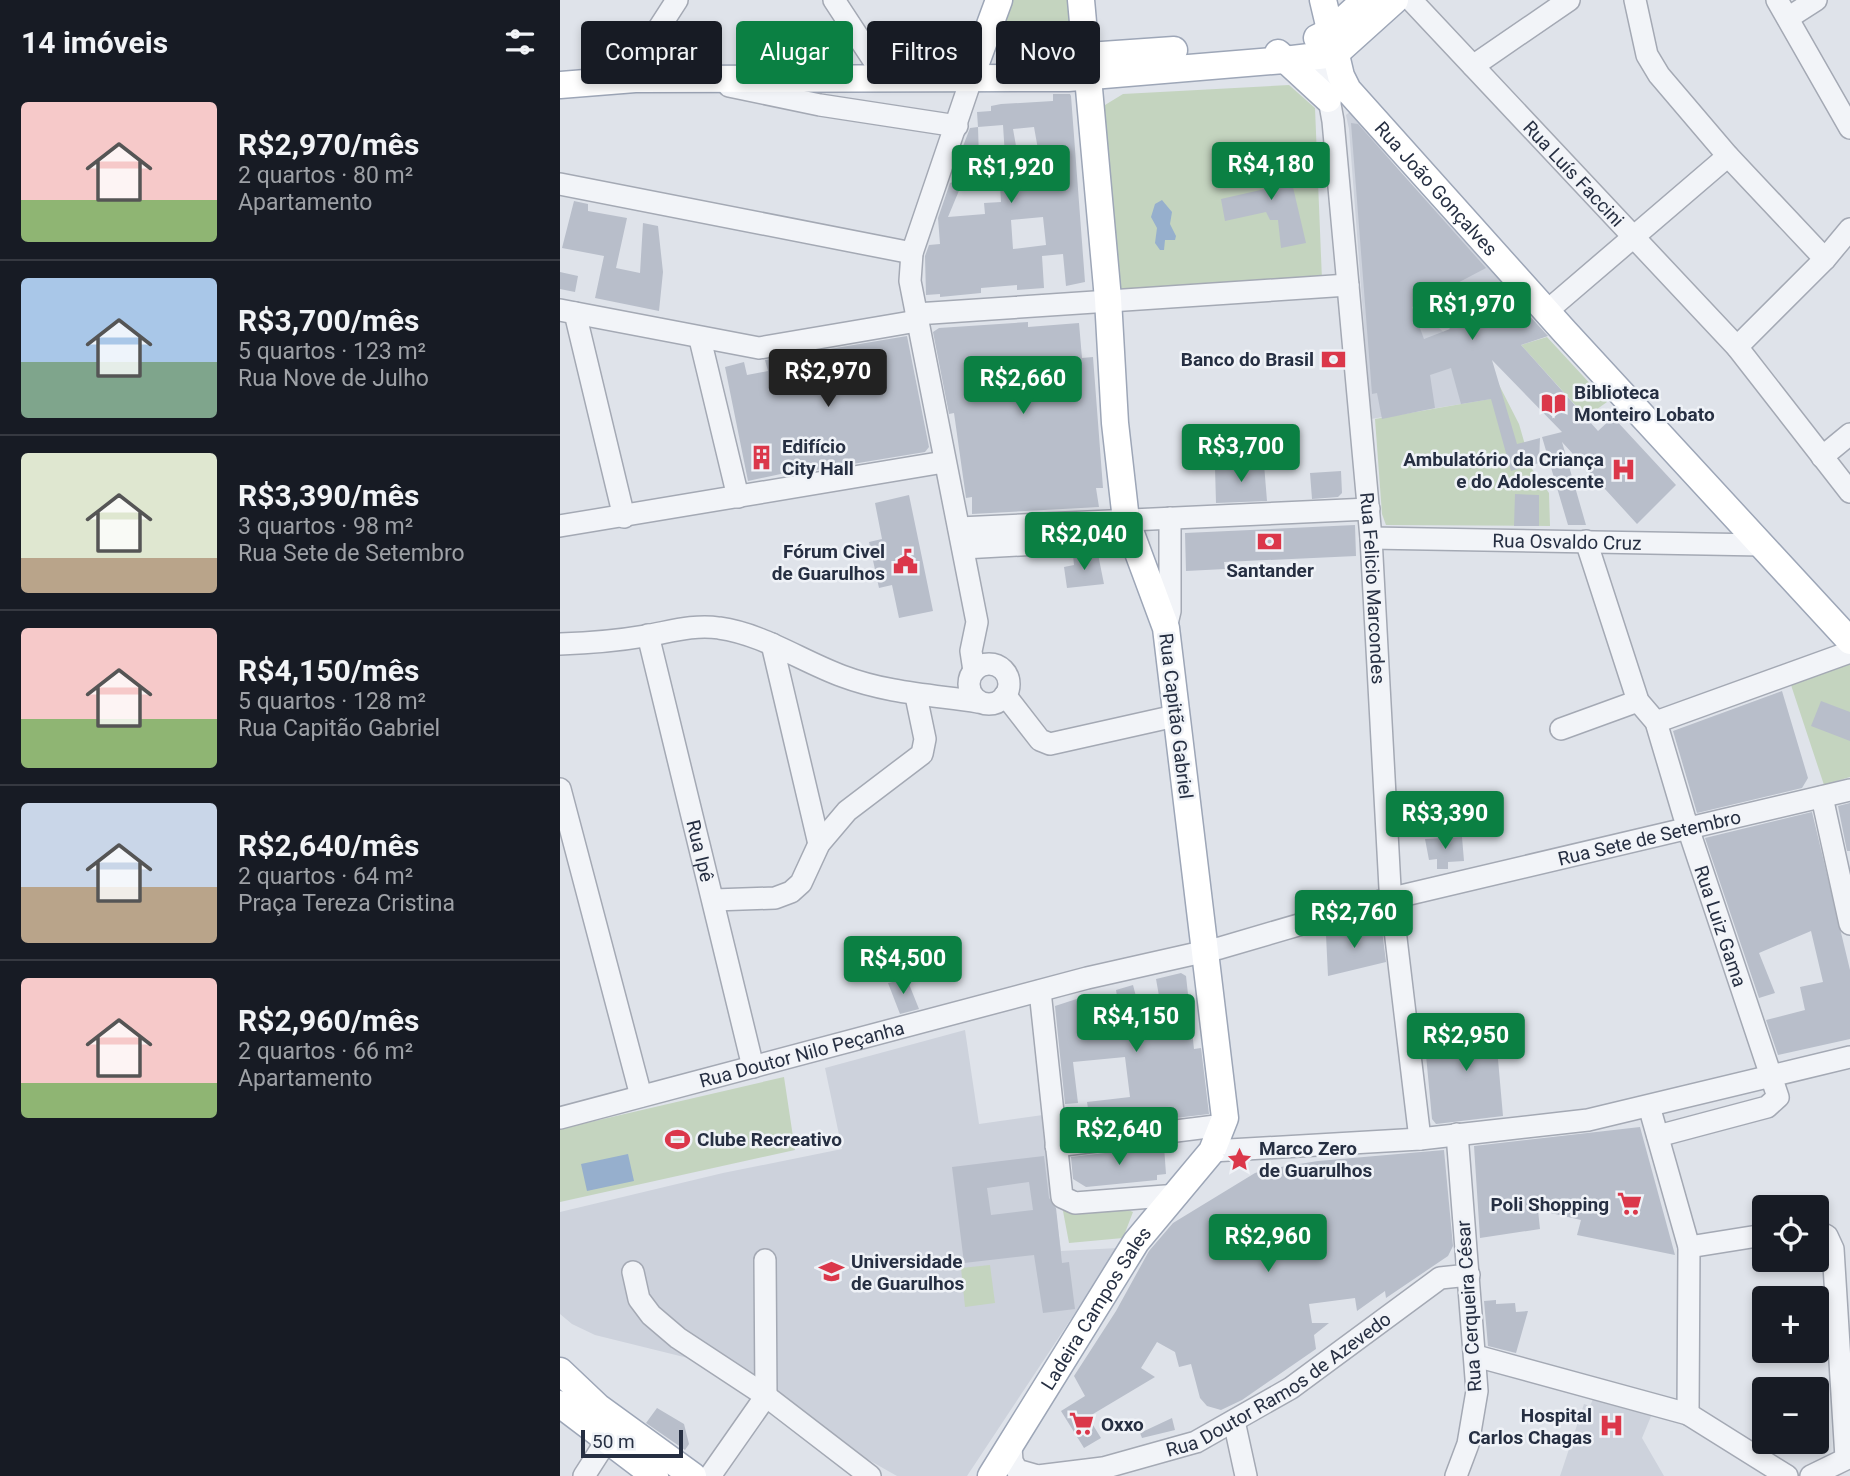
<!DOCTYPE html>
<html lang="pt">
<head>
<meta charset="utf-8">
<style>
  body { margin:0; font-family:Roboto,sans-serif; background:#20242c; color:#f1f3f6; height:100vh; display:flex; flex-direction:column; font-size:26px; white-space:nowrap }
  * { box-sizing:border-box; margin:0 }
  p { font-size:23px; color:#9ea1a6 }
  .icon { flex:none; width:38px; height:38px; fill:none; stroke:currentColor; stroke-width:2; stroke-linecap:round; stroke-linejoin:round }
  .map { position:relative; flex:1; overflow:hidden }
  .drawer { display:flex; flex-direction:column; background:#171b24; width:560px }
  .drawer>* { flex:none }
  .banner { position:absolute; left:21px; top:21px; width:665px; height:63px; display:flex; gap:14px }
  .fabs { position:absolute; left:1192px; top:1195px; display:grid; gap:14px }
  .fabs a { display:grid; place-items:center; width:77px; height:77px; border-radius:7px; background:#171b24; box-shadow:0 4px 10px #0003; font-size:35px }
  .scale { position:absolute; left:21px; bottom:18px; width:102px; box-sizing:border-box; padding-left:7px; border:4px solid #262f42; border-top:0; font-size:19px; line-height:24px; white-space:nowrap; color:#262f42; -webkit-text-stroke:5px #eff2f7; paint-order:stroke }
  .price { position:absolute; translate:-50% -60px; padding:0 16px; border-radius:7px; background:#0b8043; color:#fff; font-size:23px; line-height:46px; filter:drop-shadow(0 2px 4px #0008) }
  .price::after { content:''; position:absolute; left:50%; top:42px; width:21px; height:16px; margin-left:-10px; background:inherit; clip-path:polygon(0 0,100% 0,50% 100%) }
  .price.active { background:#222; color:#fff }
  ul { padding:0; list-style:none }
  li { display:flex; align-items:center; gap:21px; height:175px; padding:0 21px }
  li+li { border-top:2px solid #363941 }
  li span { display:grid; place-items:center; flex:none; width:196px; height:140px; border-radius:7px; color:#555 }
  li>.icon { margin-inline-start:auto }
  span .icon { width:84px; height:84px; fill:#fffc; stroke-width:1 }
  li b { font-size:30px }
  h2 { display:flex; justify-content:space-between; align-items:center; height:84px; padding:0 21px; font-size:30px }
  .tag { padding:0 24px; border-radius:7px; background:#171b24; box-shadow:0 4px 10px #0003; font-size:24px; line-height:63px }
  .tag.active { background:#0b8043; color:#fff }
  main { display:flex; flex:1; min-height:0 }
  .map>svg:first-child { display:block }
  .built { fill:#cdd2dc }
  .green { fill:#c4d4bf }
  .water { fill:#96afcd }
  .building { fill:#b8beca; fill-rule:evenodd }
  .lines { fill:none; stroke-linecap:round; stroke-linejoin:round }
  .minor-casing { stroke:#a4a9b4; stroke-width:24 }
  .major-casing { stroke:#9da6b7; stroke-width:29 }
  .minor { stroke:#f2f4f8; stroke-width:21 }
  .major { stroke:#fff; stroke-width:26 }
  .labels { text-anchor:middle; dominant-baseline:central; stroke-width:5; stroke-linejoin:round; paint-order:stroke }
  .street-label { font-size:19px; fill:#262f42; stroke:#eff2f7 }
  .poi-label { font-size:19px; font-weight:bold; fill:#262f42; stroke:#eff2f7; text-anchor:start }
</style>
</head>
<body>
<main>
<section class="drawer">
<h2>14 imóveis<svg class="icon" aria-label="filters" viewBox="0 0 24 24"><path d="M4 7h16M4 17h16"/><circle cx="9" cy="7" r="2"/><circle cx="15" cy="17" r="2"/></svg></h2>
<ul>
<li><span style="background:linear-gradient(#f6c9c9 70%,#8fb573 0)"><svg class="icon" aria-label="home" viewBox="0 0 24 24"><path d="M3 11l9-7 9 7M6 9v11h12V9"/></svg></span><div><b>R$2,970/mês</b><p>2 quartos · 80 m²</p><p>Apartamento</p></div></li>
<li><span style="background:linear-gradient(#a9c7e8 60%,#7fa58c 0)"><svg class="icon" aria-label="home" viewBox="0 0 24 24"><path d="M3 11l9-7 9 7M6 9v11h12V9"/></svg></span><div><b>R$3,700/mês</b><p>5 quartos · 123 m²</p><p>Rua Nove de Julho</p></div></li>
<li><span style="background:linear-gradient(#dfe7d0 75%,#b9a48a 0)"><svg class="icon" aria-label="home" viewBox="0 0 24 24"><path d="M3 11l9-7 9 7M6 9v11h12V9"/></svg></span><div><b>R$3,390/mês</b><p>3 quartos · 98 m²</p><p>Rua Sete de Setembro</p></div></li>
<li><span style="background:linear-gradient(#f6c9c9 65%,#8fb573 0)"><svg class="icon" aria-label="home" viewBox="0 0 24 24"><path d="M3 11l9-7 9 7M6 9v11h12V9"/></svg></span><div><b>R$4,150/mês</b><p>5 quartos · 128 m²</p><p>Rua Capitão Gabriel</p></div></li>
<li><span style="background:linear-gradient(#c9d6e8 60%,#b9a48a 0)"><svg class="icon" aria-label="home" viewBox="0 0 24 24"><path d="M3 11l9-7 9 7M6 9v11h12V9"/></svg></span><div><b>R$2,640/mês</b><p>2 quartos · 64 m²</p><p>Praça Tereza Cristina</p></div></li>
<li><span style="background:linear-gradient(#f6c9c9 75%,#8fb573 0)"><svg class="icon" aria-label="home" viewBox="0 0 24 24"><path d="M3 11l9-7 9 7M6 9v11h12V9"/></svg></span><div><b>R$2,960/mês</b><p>2 quartos · 66 m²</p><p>Apartamento</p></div></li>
</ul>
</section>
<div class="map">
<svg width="1290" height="1476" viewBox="0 0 1290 1476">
  <rect width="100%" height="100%" fill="#dfe3ea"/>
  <path class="built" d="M791 111 837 168 958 300 891 332 887 323 879 328 904 351 931 399 811 419 789 129 786 115Z
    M405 1030 419 1124 483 1115 501 1251 558 1248 407 1476H337L128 1358 35 1335 12 1324 0 1314V1212L163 1173 282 1149 265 1068Z
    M1036 1392 1092 1414 1082 1438 1104 1476H1000L1024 1404 1030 1406Z"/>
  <path class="green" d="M445 0H511L513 29 509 50 502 52H436L432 48Z
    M729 85 755 108 762 280 556 289 541 124 545 105 563 94Z
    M987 337 1047 402 1026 417 961 345Z
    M936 379 959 424 972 469 989 493 990 526 826 525 822 514 815 419 930 399Z
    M1290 660V777L1264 785 1230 682Z
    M224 1077 235 1150 0 1202V1129Z
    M561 1207 573 1212 563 1238 509 1243 503 1211Z
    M430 1265 435 1303 405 1307 401 1268Z"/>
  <path class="water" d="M602 200 612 212 610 224 616 236 615 240H605L604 250H600L595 243 597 228 591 217 595 204Z
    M68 1154 74 1181 27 1191 21 1164Z"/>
  <path class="building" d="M493 94H510L511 96 525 282 506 286 503 254 482 256 484 288 457 290V285L421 288V293L380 297V294L366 295 365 256 369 245 380 244 378 218 390 183 398 180 397 162 410 128 418 127 419 158 445 156 443 125 418 127 417 112 431 111V106L441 104 493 101ZM474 127 479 155 458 157 453 129ZM439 167 441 202 424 203 425 214 388 217 408 169ZM483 217 486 245 453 249 451 220Z
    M791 123 798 124 926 268 852 307 864 339 890 329 887 323 947 291 953 302 956 301 988 336 961 345 1038 431 1053 417 1116 485 1077 524 1002 442 1026 525H1008L982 437 1002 432 932 360 957 444 980 438 979 463 951 471 931 399 901 404 891 368 870 375 875 408 822 419 817 393 812 394Z
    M725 153 746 243 721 248 718 220H710L706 212 665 221 661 199 705 189 701 163Z
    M14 201 28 204V211L67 218 56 268 80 273 83 223 98 226 103 272 99 311 35 298 44 256 2 248Z
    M0 272 18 276 15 292 0 289Z
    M468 322V327L519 323 522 358 533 357 543 488H536L539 507 412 514V497L406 498 394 413 389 414 373 332 379 328Z
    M347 336 369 447 365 452 250 471 249 468 188 481 165 367 184 362 187 375 208 371 205 360Z
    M704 464 707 501 656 503 655 468Z
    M781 471 782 493 778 497 752 499 750 473Z
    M955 494 979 495V526H954Z
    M349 495 373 611 339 618 332 585 319 588 309 542 322 539 315 503Z
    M795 525 796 556 664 562 665 569 626 571 625 533Z
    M538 554 544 584 507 588 504 567 514 565 513 555Z
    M1222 691 1248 778 1242 788 1137 813 1113 731Z
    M1261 701 1290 712V741L1251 726Z
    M1290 803V851H1287L1278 806Z
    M1252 812 1290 970V1039L1218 1055 1206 1020 1245 1010 1240 987 1263 982 1251 931 1199 953 1215 993 1199 998 1145 838Z
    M902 837 904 861 888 862V869H877V859L869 860 865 839Z
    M800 926 803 935 822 930 826 962 768 976 766 935Z
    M621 973 626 976 634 1049 641 1048 649 1114 531 1128 527 1102 570 1097 565 1057 513 1062 518 1103 505 1104 495 1006 529 995 530 999 557 996 556 990 573 985 584 1027 604 1024 596 979Z
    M347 979 359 1009 340 1014 328 983Z
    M934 1014 943 1116 876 1124 872 1119 866 1055 890 1053 887 1018Z
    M1080 1127 1115 1255 1017 1235 1021 1220 978 1210 980 1229 920 1238 914 1146Z
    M604 1146 606 1174 597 1175V1180L526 1187 513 1179 511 1157Z
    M884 1150 893 1246 888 1256 826 1298 825 1291 797 1311 795 1298 749 1304 752 1323H769L754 1335 756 1349 682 1400 661 1410 647 1406 640 1398 631 1364 619 1367 615 1352 597 1342 581 1368 595 1377 528 1417 541 1438 524 1448 501 1411 525 1396 514 1376 556 1311 589 1251 613 1223 695 1173 709 1169 758 1161Z
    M484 1156 489 1198 496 1208 502 1263 509 1262 515 1309 483 1313 474 1255 404 1263 392 1167ZM469 1182 473 1210 431 1215 427 1188Z
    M936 1300V1304L955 1303 956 1312 968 1311 956 1353 928 1346 924 1301Z
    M97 1408 124 1424 129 1444 125 1450 86 1423Z
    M612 1418 615 1430 582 1438 580 1433Z"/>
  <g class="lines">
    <defs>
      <g id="minor">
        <path d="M274 0 314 61"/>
        <path id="s1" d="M851 0 1177 347 1290 492"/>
        <path d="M1075 0 1087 55 1099 75 1168 156 1265 259"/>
        <path d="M1217 0 1290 128"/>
        <path d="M1228 18 1256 0"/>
        <path id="s2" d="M761 55 773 121 811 538 830 888 860 1139"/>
        <path d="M77 62 117 0"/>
        <path d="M913 66 1009 0"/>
        <path d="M169 86 260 105 397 126"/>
        <path d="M0 184 352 253"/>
        <path d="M0 310 199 348 357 321"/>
        <path d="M987 311 1168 156"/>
        <path d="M15 313 64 517"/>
        <path d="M356 314 788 285"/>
        <path d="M140 339 178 497"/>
        <path d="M1177 347 1265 259 1290 229"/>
        <path d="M1262 457 1290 434"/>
        <path d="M0 526 384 462"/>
        <path d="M399 528 809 509"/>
        <path id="s3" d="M811 538 1202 545"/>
        <path id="s4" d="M1026 541 1078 701 1096 722 1124 816 1218 1097 1207 1107 1098 1136"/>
        <path d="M403 548 573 539"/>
        <path d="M606 628 610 611V518"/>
        <path id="s5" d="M88 635 193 1067"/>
        <path d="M0 644C29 643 56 641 85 636 109 632 134 624 159 628 203 634 241 661 282 676 327 693 372 695 418 702"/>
        <path d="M212 644 259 844"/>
        <circle cx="429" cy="684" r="20"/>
        <path d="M414 671 411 651 417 622 350 281 352 253 416 65"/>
        <path d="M445 695 480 740 490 744 615 716"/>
        <path d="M1096 722 1290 652"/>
        <path d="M1001 729 1078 701"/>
        <path d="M0 789 81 1096"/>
        <path d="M1262 797 1290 924"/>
        <path d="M154 900 215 898 231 892 241 883 259 844 287 811 362 754 365 739 356 696"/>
        <path d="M480 991 502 1197 515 1203 618 1195"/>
        <path d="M1089 1106 1129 1247 1128 1414"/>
        <path id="s6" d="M0 1118 527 978 660 948 824 900 1290 790"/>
        <path d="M496 1146 664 1125"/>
        <path d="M652 1151 860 1139 1028 1120 1290 1057"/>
        <path d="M1256 1230 1267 1236 1273 1249 1286 1458"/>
        <path d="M1129 1247 1204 1235"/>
        <path d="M205 1260 206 1396"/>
        <path d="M73 1272 79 1299 91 1315 118 1338 206 1396 310 1476"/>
        <path d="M916 1356 1128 1414 1227 1476"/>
        <path d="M674 1421 686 1476"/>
        <path id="s7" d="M451 1447 452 1461 457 1470 478 1476 543 1468 636 1442 731 1388 880 1278 909 1275"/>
        <path d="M24 1476 47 1440"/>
        <path d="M150 1476 206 1396"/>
        <path d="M896 1476 908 1444 917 1391 897 1134"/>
        <path d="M1251 1476 1290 1457"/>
      </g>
      <g id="major">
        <path id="s8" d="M763 0 781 76 788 90 1005 332 1290 641"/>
        <path d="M757 38 771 31 805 0"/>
        <path d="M718 53 768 99"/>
        <path d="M417 60 439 0"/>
        <path d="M470 60 614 50"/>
        <path d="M0 85 75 79 508 78 724 60 775 54 835 0"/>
        <path d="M0 1371 38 1407 133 1476"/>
        <path d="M0 1404 95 1476"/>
        <path id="s9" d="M431 1476 576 1242 652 1151 665 1118 606 628 566 520 555 423 548 299 521 0"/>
      </g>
    </defs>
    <use href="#minor" class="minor-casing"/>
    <use href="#major" class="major-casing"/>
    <use href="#minor" class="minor"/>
    <use href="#major" class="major"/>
  </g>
  <defs>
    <symbol id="bank-bare" viewBox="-9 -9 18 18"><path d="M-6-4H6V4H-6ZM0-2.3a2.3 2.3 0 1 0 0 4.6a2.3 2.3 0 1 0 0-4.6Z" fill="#db374a" stroke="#eff2f7" stroke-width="2.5" paint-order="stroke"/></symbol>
    <symbol id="library-bare" viewBox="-9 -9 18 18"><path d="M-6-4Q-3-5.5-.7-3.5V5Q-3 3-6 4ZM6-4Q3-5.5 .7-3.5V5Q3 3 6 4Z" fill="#db374a" stroke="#eff2f7" stroke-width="2.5" paint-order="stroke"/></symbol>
    <symbol id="building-bare" viewBox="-9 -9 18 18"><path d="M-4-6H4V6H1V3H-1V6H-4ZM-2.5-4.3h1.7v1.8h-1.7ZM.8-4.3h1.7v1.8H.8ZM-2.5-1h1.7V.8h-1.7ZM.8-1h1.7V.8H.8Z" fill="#db374a" stroke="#eff2f7" stroke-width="2.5" paint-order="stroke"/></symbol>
    <symbol id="hospital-bare" viewBox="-9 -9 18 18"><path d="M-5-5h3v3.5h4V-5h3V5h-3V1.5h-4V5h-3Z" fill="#db374a" stroke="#eff2f7" stroke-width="2.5" paint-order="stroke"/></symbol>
    <symbol id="civic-bare" viewBox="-9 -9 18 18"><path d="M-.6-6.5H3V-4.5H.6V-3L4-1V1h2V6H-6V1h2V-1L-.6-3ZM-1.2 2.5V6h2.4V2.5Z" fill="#db374a" stroke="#eff2f7" stroke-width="2.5" paint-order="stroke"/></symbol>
    <symbol id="stadium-bare" viewBox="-9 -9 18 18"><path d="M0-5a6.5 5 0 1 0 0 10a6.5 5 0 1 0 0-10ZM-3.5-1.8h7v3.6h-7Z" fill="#db374a" stroke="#eff2f7" stroke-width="2.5" paint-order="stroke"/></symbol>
    <symbol id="sight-bare" viewBox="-9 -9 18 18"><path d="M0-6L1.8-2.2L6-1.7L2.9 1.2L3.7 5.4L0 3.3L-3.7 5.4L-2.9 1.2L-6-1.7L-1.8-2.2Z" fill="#db374a" stroke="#eff2f7" stroke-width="2.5" paint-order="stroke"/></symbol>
    <symbol id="supermarket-bare" viewBox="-9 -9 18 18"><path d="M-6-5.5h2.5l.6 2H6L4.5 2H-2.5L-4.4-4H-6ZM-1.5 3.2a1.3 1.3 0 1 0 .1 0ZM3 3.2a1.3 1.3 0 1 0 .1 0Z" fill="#db374a" stroke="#eff2f7" stroke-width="2.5" paint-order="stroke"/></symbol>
    <symbol id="university-bare" viewBox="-9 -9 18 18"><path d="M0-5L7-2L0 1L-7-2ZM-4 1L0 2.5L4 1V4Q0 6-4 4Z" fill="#db374a" stroke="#eff2f7" stroke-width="2.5" paint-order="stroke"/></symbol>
  </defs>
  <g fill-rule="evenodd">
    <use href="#bank-bare" x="756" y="342" width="35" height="35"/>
    <use href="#library-bare" x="976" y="386" width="35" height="35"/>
    <use href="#building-bare" x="184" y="440" width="35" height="35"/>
    <use href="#hospital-bare" x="1046" y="452" width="35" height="35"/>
    <use href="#bank-bare" x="692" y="524" width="35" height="35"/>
    <use href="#civic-bare" x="328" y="544" width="35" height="35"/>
    <use href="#stadium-bare" x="100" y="1122" width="35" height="35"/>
    <use href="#sight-bare" x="662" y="1142" width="35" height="35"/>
    <use href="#supermarket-bare" x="1052" y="1186" width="35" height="35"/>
    <use href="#university-bare" x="254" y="1254" width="35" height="35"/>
    <use href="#supermarket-bare" x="504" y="1406" width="35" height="35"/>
    <use href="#hospital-bare" x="1034" y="1408" width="35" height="35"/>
  </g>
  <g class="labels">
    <g class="street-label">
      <text stroke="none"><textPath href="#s1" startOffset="238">Rua Luís Faccini</textPath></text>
      <text stroke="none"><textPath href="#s8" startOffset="226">Rua João Gonçalves</textPath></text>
      <text stroke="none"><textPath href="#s3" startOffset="196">Rua Osvaldo Cruz</textPath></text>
      <text stroke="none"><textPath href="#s2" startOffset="536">Rua Felicio Marcondes</textPath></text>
      <text transform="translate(616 716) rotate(83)">Rua Capitão Gabriel</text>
      <text stroke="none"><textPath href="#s6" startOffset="1125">Rua Sete de Setembro</textPath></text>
      <text stroke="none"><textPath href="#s5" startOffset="222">Rua Ipê</textPath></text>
      <text stroke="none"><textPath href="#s4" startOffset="410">Rua Luiz Gama</textPath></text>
      <text stroke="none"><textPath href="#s6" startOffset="250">Rua Doutor Nilo Peçanha</textPath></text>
      <text transform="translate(909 1306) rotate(-94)">Rua Cerqueira César</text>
      <text stroke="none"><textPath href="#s9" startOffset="198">Ladeira Campos Sales</textPath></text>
      <text stroke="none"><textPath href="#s7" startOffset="308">Rua Doutor Ramos de Azevedo</textPath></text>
    </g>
    <g class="poi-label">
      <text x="754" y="359" text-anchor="end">Banco do Brasil</text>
      <text x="1014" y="392">Biblioteca<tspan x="1014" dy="22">Monteiro Lobato</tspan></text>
      <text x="222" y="446">Edifício<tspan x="222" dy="22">City Hall</tspan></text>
      <text x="1044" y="459" text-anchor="end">Ambulatório da Criança<tspan x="1044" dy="22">e do Adolescente</tspan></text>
      <text x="325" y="551" text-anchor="end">Fórum Civel<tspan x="325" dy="22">de Guarulhos</tspan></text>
      <text x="710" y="570" text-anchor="middle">Santander</text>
      <text x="137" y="1139">Clube Recreativo</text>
      <text x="699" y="1148">Marco Zero<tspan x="699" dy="22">de Guarulhos</tspan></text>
      <text x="1049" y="1204" text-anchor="end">Poli Shopping</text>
      <text x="291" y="1261">Universidade<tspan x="291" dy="22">de Guarulhos</tspan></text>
      <text x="1032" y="1415" text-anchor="end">Hospital<tspan x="1032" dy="22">Carlos Chagas</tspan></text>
      <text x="541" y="1424">Oxxo</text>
    </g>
  </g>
</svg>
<div class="fabs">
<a><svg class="icon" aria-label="locate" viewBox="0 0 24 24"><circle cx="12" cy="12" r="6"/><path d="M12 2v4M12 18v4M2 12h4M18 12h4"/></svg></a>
<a>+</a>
<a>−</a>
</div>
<div class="scale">50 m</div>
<b class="price" style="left:711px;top:202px">R$4,180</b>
<b class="price" style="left:451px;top:205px">R$1,920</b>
<b class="price" style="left:912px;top:342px">R$1,970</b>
<b class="price active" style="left:268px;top:409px">R$2,970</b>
<b class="price" style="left:463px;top:416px">R$2,660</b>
<b class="price" style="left:681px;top:484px">R$3,700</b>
<b class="price" style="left:524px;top:572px">R$2,040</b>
<b class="price" style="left:885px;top:851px">R$3,390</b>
<b class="price" style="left:794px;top:950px">R$2,760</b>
<b class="price" style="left:343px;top:996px">R$4,500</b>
<b class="price" style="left:576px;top:1054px">R$4,150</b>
<b class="price" style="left:906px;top:1073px">R$2,950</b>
<b class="price" style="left:559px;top:1167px">R$2,640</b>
<b class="price" style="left:708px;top:1274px">R$2,960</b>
<div class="banner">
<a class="tag">Comprar</a>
<a class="tag active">Alugar</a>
<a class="tag">Filtros</a>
<a class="tag">Novo</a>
</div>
</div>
</main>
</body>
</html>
